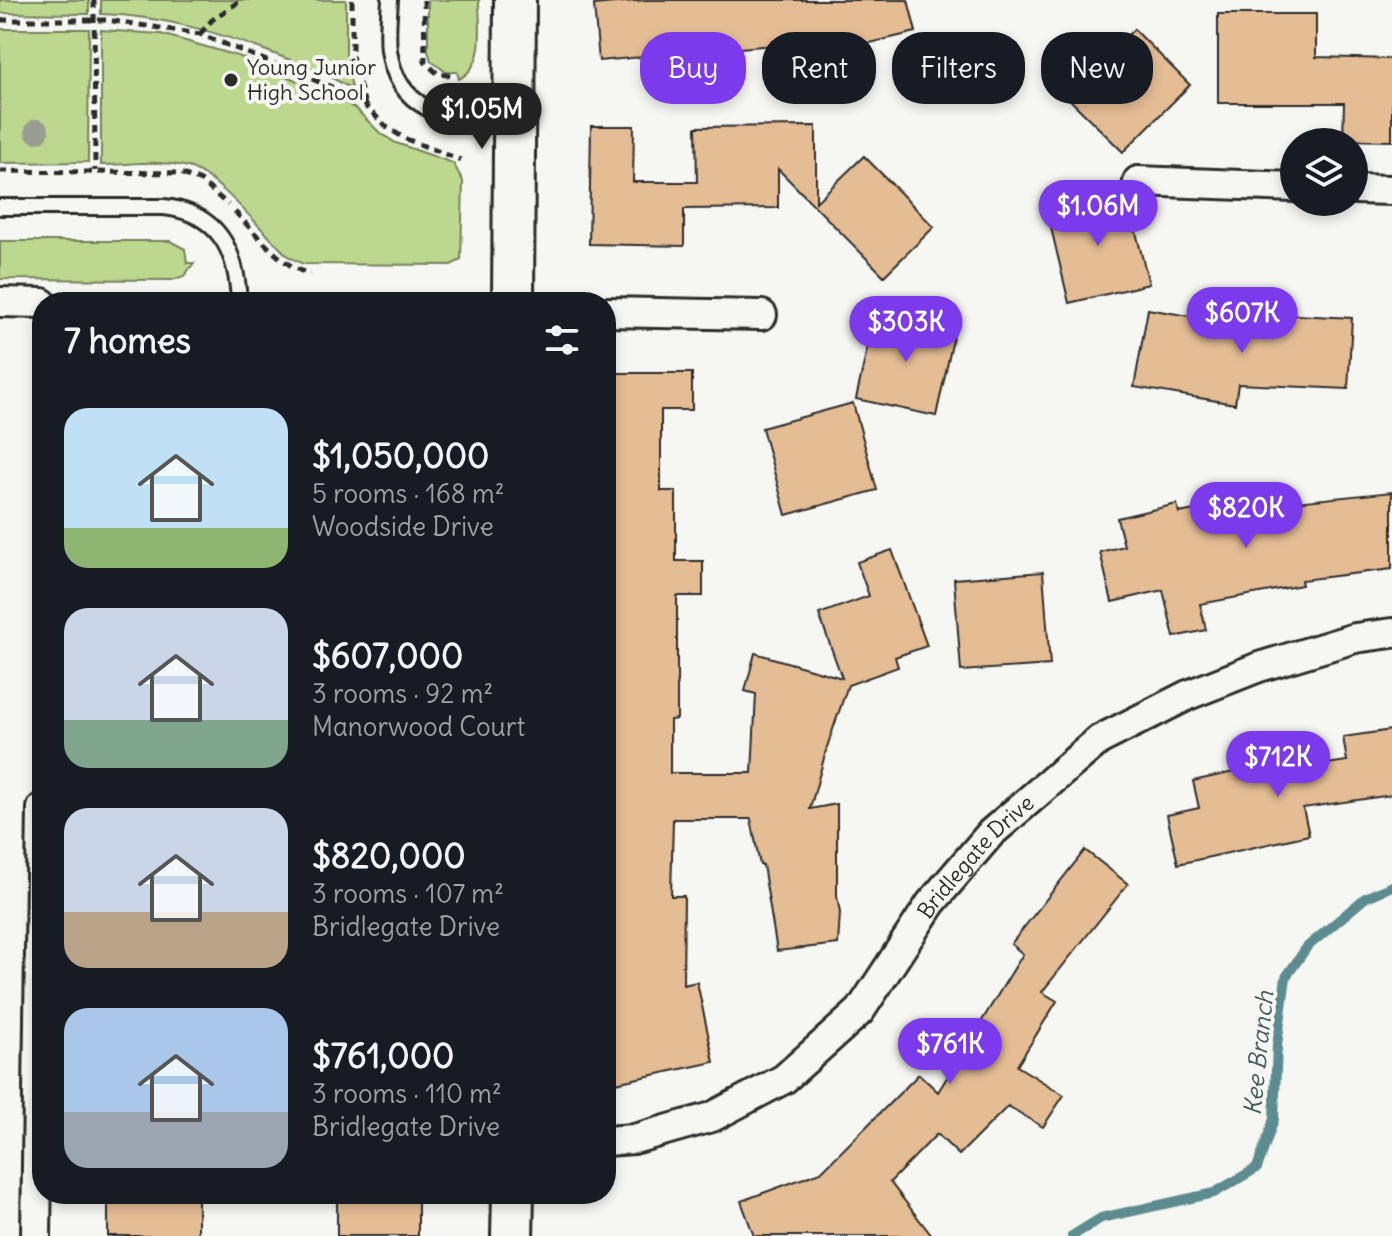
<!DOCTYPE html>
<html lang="en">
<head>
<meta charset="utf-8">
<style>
  body { margin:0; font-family:Delius,sans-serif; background:#20242c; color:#f1f3f6; height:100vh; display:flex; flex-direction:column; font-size:30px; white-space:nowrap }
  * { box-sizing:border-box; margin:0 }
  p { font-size:26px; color:#9ea1a6 }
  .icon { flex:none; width:44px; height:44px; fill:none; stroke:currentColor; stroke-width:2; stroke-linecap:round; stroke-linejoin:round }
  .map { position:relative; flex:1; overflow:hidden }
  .sheet { position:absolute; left:32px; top:292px; width:584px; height:912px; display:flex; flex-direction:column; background:#171b24; border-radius:32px; box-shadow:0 4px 12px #0003 }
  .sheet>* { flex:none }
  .guide { position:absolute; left:640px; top:32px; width:632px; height:72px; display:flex; gap:16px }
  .fabs { position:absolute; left:1280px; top:128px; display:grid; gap:16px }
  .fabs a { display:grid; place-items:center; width:88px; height:88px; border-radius:50%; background:#171b24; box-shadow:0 4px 12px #0003; font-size:40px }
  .price { position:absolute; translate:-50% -68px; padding:0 18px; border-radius:28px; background:#7c3aed; color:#fff; font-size:26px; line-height:52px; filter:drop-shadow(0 2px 4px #0008) }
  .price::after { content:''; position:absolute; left:50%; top:48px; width:24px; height:18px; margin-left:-12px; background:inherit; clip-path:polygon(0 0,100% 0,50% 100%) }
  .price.active { background:#222; color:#fff }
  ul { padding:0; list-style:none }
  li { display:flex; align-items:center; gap:24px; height:200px; padding:0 32px }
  li span { display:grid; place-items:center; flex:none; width:224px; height:160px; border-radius:24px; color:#555 }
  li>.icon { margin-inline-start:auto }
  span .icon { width:96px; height:96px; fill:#fffc; stroke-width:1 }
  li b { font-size:34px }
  h2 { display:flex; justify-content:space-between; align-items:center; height:96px; padding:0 32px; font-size:34px }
  .chip { padding:0 28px; border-radius:32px; background:#171b24; box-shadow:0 4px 12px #0003; font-size:28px; line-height:72px }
  .chip.active { background:#7c3aed; color:#fff }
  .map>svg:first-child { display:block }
  .green { fill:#bcd78e; stroke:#74815c; stroke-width:2 }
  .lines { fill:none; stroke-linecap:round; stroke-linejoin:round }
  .stream { stroke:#5c8c90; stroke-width:10 }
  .building { fill:#e5bd95; stroke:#2b2b2b; stroke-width:2 }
  .lane-casing { stroke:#2b2b2b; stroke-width:20 }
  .street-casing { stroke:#2b2b2b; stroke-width:34 }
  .secondary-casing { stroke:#2b2b2b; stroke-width:46 }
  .path { stroke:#2b2b2b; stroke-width:5; stroke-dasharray:8 6; stroke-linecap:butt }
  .lane { stroke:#f6f6f2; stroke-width:14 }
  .street { stroke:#f6f6f2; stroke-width:28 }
  .secondary { stroke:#f6f6f2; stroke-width:40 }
  .tree { fill:#9a9e92 }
  .poi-dot { fill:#2b2b2b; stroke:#f6f6f2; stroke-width:3 }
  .labels { text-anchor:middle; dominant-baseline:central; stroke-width:8; stroke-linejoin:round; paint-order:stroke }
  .poi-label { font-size:22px; fill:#2b2b2b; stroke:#f6f6f2; text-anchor:start }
  .street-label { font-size:22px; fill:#2b2b2b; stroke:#f6f6f2 }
  .water-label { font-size:24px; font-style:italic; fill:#435c5e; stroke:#f6f6f2 }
</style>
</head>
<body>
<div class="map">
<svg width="1392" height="1236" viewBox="0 0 1392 1236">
  <rect width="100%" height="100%" fill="#f6f6f2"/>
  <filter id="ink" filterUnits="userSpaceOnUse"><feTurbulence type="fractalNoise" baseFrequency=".0125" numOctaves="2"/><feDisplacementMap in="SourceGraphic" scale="16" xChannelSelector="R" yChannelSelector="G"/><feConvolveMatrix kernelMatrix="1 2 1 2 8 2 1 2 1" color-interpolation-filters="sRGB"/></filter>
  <g filter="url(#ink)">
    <path class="green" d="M0 0H89V14L0 13Z
      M101 0H346V56L352 89C329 75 304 65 280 56 221 33 164 16 101 14Z
      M428 0H479C479 27 487 64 459 79L457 72H446L431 61 428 50Z
      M0 29H89L88 162 0 163Z
      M101 30 161 34 238 56 334 96 357 110 380 133 396 143 453 163 463 181 461 260 451 265 303 264 289 257C264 234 219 176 188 167 161 159 128 165 101 165Z
      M0 241H170L185 249 187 263H194L184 276 172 280 0 279Z"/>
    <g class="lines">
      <path class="stream" d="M1072 1236 1101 1218 1214 1193 1257 1168 1274 1119 1277 1045 1286 977 1307 947 1365 898 1392 886"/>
    </g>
    <path class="building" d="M645 0H908L916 32 832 52 829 40 599 61 594 5Z
      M1218 14H1316V57L1392 59V141L1343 140 1344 103H1218Z
      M1134 29 1190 85 1123 152 1060 90 1090 61 1096 66Z
      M591 126H634L633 182H697L696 127 816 126V202L864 156 934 227 884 276 778 169V208L684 209V246L589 244Z
      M1126 192 1149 284 1069 303 1047 211Z
      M1148 309 1277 331 1278 314 1352 318 1348 389 1238 384 1235 404 1134 387Z
      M875 313 955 330 936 416 856 399Z
      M606 373H692V410H661V491H676V561H703V596H677V719L670 720V773H752L756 694 745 691 755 653 842 678 819 614 869 596 857 562 892 550 927 646 895 657 898 667 848 685 827 747 810 809 837 804V896L840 913 838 944 777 951 763 865H760L751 819H673L671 896H684L683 985 697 982 714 1062 606 1085Z
      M853 403 877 490 786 515 762 428Z
      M1392 492V569L1301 580 1302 585 1200 604 1206 630 1174 637 1163 590 1112 602 1100 552 1124 546 1117 518 1177 504 1179 513 1284 493 1286 503Z
      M1043 572 1050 665 961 671 954 579Z
      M1392 730V795L1303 808 1309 835 1178 864 1167 815 1199 808 1193 781 1292 759 1294 769 1347 761 1343 737Z
      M1085 850 1128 884 1042 992 1057 1001 1017 1066 1064 1095 1043 1127 1008 1106 959 1155 937 1134 890 1182 932 1236H754L741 1201 821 1172 919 1074 938 1092 1023 954 1011 944Z
      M108 1194H198V1236H108Z
      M337 1194H418V1236H337Z"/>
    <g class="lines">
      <defs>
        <path id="lane" d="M390 0C389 16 387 34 389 50 398 118 458 119 513 127
          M0 207H164C219 213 237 251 239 302"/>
        <g id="street">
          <path d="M1138 181 1294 187"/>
          <path d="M1354 189 1392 190"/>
          <path d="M0 302 42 303"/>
          <path d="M606 312 762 315"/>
          <path id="s1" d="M606 1141 634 1139 712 1117 784 1079 860 1011 931 903 991 833 1099 740 1188 695 1259 667 1355 638 1392 633"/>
          <path d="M36 1236 42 808"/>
        </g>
        <path id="secondary" d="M513 302 515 0
          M512 1236 513 1194"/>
      </defs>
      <use href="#lane" class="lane-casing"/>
      <use href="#street" class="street-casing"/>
      <use href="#secondary" class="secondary-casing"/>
      <path class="path" d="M94 0 95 171
        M352 0V56L365 105
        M424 0 425 62 438 74 455 76
        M0 20H107L200 34 339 90 360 101 388 128 406 139 461 160
        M200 34 212 20 241 0
        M0 171 180 173 201 181 228 205
        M235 212C253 230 285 271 310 273"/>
      <use href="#lane" class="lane"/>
      <use href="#street" class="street"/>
      <use href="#secondary" class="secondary"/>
    </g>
    <circle class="tree" cx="37" cy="131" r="12"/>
  </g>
  <circle class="poi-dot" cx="231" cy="80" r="8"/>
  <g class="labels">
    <g class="poi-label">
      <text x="247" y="67">Young Junior<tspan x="247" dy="25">High School</tspan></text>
    </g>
    <g class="street-label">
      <text stroke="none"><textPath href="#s1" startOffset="486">Bridlegate Drive</textPath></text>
    </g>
    <g class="water-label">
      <text transform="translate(1258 1053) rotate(-84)">Kee Branch</text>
    </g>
  </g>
</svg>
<div class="fabs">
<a><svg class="icon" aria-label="layers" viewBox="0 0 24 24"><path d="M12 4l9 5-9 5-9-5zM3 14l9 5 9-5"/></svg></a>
</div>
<b class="price active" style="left:482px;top:151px">$1.05M</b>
<b class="price" style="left:1098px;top:248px">$1.06M</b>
<b class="price" style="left:1242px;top:355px">$607K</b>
<b class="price" style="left:906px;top:364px">$303K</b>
<b class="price" style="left:1246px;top:550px">$820K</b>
<b class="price" style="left:1278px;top:799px">$712K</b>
<b class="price" style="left:950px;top:1086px">$761K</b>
<div class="guide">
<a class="chip active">Buy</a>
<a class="chip">Rent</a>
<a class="chip">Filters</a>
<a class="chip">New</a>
</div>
<section class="sheet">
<h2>7 homes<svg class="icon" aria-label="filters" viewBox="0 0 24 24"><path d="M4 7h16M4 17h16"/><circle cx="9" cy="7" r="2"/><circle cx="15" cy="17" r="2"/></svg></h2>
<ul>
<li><span style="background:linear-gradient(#bfe0f5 75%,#8fb573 0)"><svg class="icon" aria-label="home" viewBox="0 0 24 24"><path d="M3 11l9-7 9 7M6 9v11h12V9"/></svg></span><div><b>$1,050,000</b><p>5 rooms · 168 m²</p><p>Woodside Drive</p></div></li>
<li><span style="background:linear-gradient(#c9d6e8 70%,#7fa58c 0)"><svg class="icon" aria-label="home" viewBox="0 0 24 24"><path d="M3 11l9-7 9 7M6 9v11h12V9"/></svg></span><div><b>$607,000</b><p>3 rooms · 92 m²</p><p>Manorwood Court</p></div></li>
<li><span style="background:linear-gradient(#c9d6e8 65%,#b9a48a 0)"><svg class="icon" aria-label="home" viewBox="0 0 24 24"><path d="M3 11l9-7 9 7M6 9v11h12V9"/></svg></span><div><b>$820,000</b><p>3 rooms · 107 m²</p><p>Bridlegate Drive</p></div></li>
<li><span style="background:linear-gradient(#a9c7e8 65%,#9aa5b1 0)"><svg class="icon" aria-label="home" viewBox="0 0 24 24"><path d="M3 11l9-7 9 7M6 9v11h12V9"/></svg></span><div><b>$761,000</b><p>3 rooms · 110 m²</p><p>Bridlegate Drive</p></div></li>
</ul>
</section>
</div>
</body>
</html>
